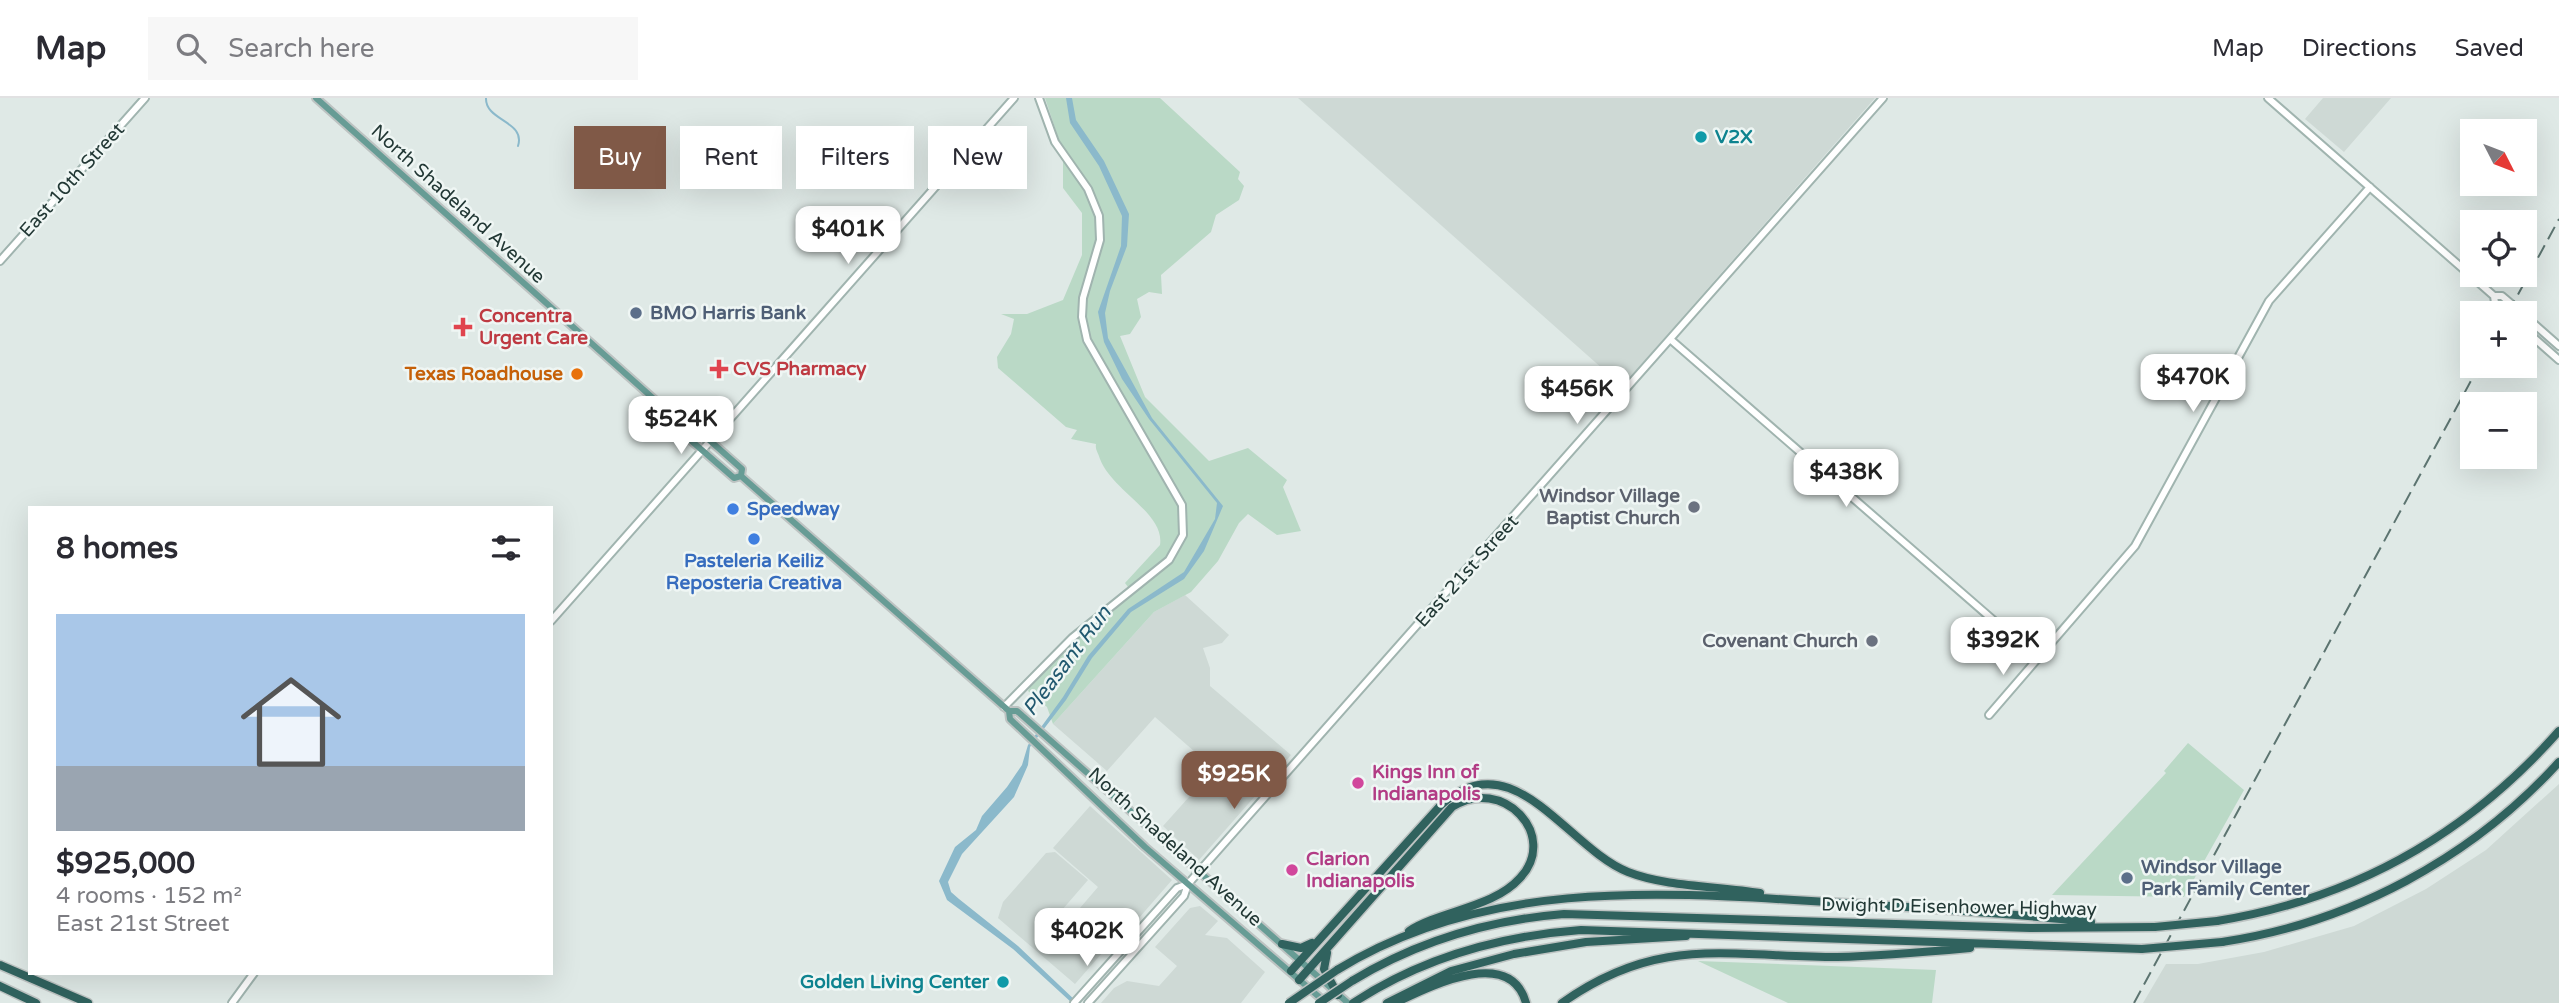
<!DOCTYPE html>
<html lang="en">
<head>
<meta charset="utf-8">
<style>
  body { margin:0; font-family:"Varela Round",sans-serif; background:#f7f7f7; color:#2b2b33; height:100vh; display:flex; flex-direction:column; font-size:26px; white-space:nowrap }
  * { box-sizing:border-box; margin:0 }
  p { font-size:23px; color:#7c7c81 }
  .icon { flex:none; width:38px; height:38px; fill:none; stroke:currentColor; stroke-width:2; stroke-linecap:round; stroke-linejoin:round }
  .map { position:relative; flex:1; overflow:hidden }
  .drawer { position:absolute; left:28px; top:408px; width:525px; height:469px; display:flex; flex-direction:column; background:#fff; border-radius:0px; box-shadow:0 7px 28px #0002 }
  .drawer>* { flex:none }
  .top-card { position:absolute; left:574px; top:28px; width:665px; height:63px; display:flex; gap:14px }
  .needle { width:46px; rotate:132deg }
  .tools { position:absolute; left:2460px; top:21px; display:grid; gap:14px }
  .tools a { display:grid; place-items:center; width:77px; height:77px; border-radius:0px; background:#fff; box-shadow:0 7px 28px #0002; font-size:35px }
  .price { position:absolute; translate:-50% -60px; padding:0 16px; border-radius:14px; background:#fff; color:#222; font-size:23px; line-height:46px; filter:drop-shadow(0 2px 4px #0008) }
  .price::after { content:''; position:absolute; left:50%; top:42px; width:21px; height:16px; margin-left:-10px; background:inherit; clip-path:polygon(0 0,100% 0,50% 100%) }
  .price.active { background:#805947; color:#fff }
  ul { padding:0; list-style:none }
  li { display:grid; align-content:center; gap:14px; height:371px; padding:0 28px }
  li+li { border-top:2px solid #e1e1e2 }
  li span { display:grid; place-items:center; height:217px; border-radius:0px; color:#555 }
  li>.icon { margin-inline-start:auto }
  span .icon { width:126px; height:126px; fill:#fffc; stroke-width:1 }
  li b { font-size:30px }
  h2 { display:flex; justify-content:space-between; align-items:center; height:84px; padding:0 28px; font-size:30px }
  .chip { padding:0 24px; border-radius:0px; background:#fff; box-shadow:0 7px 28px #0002; font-size:24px; line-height:63px }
  .chip.active { background:#805947; color:#fff }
  header { display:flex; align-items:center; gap:42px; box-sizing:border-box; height:98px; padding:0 35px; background:#fff; border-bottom:2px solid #e1e1e2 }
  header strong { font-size:33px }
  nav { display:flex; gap:38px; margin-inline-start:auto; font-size:24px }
  .search { width:490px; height:63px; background:#f7f7f7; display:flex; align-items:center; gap:18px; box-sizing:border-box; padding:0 24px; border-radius:0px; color:#7c7c81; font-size:26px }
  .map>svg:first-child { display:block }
  .built { fill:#ced9d5 }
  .green { fill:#bad9c6 }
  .water { fill:#8bb9cb }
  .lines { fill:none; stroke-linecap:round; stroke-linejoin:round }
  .stream { stroke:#8bb9cb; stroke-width:2 }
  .secondary-casing { stroke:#a0b4af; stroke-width:10 }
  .primary-casing { stroke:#bdc3c2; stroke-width:10 }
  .highway-casing { stroke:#bdc3c2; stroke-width:11 }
  .secondary { stroke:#fff; stroke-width:6 }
  .primary { stroke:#679c95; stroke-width:6 }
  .highway { stroke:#30625e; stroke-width:8 }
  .rail { stroke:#5c7470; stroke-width:2; stroke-dasharray:14 7; stroke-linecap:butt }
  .highway-bridge-casing { stroke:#bdc3c2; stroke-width:11; stroke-linecap:butt }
  .highway-bridge { stroke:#30625e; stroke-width:8 }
  .culture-dot { fill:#0f9aa8; stroke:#eff6f4; stroke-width:2.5 }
  .service-dot { fill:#5c6f8a; stroke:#eff6f4; stroke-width:2.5 }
  .health-dot { fill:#e0444e; stroke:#eff6f4; stroke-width:2.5 }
  .food-dot { fill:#e8710a; stroke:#eff6f4; stroke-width:2.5 }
  .worship-dot { fill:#6b7280; stroke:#eff6f4; stroke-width:2.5 }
  .shop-dot { fill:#3f7fe0; stroke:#eff6f4; stroke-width:2.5 }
  .hotel-dot { fill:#d1479c; stroke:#eff6f4; stroke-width:2.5 }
  .labels { text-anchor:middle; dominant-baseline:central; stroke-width:5; stroke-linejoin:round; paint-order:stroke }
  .culture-label { font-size:19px; font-weight:bold; fill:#0d838f; stroke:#eff6f4; text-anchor:start }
  .street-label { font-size:19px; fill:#223835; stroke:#eff6f4 }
  .service-label { font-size:19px; font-weight:bold; fill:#4e5e75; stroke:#eff6f4; text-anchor:start }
  .health-label { font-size:19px; font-weight:bold; fill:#be3a42; stroke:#eff6f4; text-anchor:start }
  .food-label { font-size:19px; font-weight:bold; fill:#c56008; stroke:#eff6f4; text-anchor:end }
  .worship-label { font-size:19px; font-weight:bold; fill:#5b616d; stroke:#eff6f4; text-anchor:end }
  .shop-label { font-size:19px; font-weight:bold; fill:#366cbe; stroke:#eff6f4; text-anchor:start }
  .hotel-label { font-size:19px; font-weight:bold; fill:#b23c85; stroke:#eff6f4; text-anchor:start }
  .water-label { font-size:21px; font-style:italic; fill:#21586f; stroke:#eff6f4 }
</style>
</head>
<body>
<header>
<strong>Map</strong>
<div class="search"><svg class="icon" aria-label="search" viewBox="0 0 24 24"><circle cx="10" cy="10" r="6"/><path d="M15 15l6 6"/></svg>Search here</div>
<nav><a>Map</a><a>Directions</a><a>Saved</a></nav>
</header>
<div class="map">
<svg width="2559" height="905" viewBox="0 0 2559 905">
  <rect width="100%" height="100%" fill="#dfe9e6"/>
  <path class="built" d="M1298 0H1875L1622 288Z
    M2323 0H2391L2344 54 2305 21Z
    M1185 497 1229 537 1222 545 1203 550 1210 570V588L1291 657 1199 762 1163 728 1198 689 1203 661 1155 619 1107 673 1053 626 1154 514Z
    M2559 686V905H2143L2166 866H2198L2264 854 2354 828 2426 791 2486 752Z
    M1090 708 1172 782 1112 851 1074 817 1098 789 1053 750Z
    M1055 754 1088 782 1062 812 1103 854 1075 886 998 820 1003 804 1046 755Z
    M1200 808 1218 823 1205 837 1227 840 1265 874 1241 905H1101L1114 890 1127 883 1159 888 1177 868 1155 849 1190 810Z"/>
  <path class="green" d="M1045 0H1160L1240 74 1238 81 1244 88 1239 102 1216 117 1211 134 1161 177 1162 196 1149 194 1137 201 1141 219 1130 236 1120 238 1145 299 1209 363 1248 350 1287 382 1283 389 1301 433 1277 437 1248 416 1239 425 1218 463 1191 494 1154 514 1053 626 1047 609 1028 593 1030 589 1075 543 1143 488 1128 489 1125 485 1160 447C1165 415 1113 394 1100 361 1098 354 1095 352 1096 346L1071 341 1077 332 1066 329 998 270 997 259 1011 236 1014 221 1001 216H1027L1063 202 1082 157V115L1063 90V54Z
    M2188 645 2244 692 2184 799 2052 797 2166 675 2164 673Z
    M1698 863 1936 872 1932 905H1788Z"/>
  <path class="water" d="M1066 0H1072L1076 22 1104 63 1129 116 1127 148 1110 193 1105 215 1108 240 1152 320 1223 408 1204 453 1184 481 1131 514 1092 560 1066 602 1030 649 1028 667 1014 699 962 756 948 784 951 794 959 801 1018 848 1078 905H1072L1013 851 947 802 939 783 955 749 976 732 982 718 1007 689 1022 667 1028 647 1063 599 1088 558 1128 511 1184 474 1215 421 1217 405 1149 321 1122 281 1104 244 1098 214 1121 148 1122 118 1099 68 1070 25Z"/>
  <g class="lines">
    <path class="stream" d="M486 0C485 23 526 23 518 48"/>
    <defs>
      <path id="secondary" d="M2268 0 2494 198H2502L2522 215
        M0 163 145 0
        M2494 198 2495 205 2506 215
        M2525 218 2559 248
        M2525 232 2559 262
        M1670 241 2038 561
        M551 523 1014 0
        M1004 609 1072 540 1169 462 1183 437 1182 407 1087 242 1082 219 1083 200 1100 142 1099 118 1088 91 1055 44 1039 0
        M1989 617 2135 448 2269 203 2370 89
        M232 905 254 875
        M1074 905 1177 790 1188 786
        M1088 905 1184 798 1188 786 1883 0"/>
      <path id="primary" d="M316 0 673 318 681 317 742 371 741 378
        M673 318 672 326 734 380 741 378 1009 613H1017L1348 905
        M1009 613 1010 621 1145 749 1325 904"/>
      <path id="highway" d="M2217 823C2353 801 2468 736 2559 633
        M2222 844C2351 825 2472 760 2559 664
        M1282 846 1301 850 1312 845
        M1327 855 1324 871 1338 897
        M0 867 88 905
        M1337 872C1482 783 1649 793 1811 803 1905 809 1998 814 2091 824
        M1291 873 1441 707C1513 641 1567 750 1628 774 1666 789 1719 788 1760 795
        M1299 882 1452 709C1502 677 1560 737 1520 780 1493 810 1442 812 1409 833
        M1352 883C1416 844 1489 822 1564 816L2030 830 2155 829
        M0 888 36 905
        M1353 905C1422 860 1499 838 1581 832L2142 851
        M1387 905 1451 873 1514 856 1586 844 1686 838
        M1395 905C1429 889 1510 847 1526 905
        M1562 905C1659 836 1728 859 1837 859 1882 858 1926 854 1970 850"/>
    </defs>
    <use href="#secondary" class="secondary-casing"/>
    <use href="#primary" class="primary-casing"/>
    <use href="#highway" class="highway-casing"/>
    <use href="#secondary" class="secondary"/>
    <use href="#primary" class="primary"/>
    <use href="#highway" class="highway"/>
    <path class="rail" d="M2508 215 2559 121
      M2134 905 2479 268"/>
    <defs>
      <path id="highway-bridge" d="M2155 829 2217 823
        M2142 851 2222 844
        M1289 905 1337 872
        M1319 905 1352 883"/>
    </defs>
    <use href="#highway-bridge" class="highway-bridge-casing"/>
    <use href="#highway-bridge" class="highway-bridge"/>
  </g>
  <g class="culture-dot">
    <circle cx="1701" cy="39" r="7"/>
    <circle cx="1003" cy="884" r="7"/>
  </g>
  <g class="service-dot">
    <circle cx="636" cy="215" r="7"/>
    <circle cx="2127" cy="780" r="7"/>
  </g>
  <g class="health-dot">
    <path d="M459.5 218.5h7v7h7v7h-7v7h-7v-7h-7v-7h7z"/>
    <path d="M715.5 260.5h7v7h7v7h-7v7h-7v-7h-7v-7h7z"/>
  </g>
  <circle class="food-dot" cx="577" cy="276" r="7"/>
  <g class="worship-dot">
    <circle cx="1694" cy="409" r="7"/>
    <circle cx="1872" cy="543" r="7"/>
  </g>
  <g class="shop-dot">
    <circle cx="733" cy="411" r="7"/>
    <circle cx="754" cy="441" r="7"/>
  </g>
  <g class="hotel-dot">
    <circle cx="1358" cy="685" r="7"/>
    <circle cx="1292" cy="772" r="7"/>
  </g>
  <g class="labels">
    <g class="culture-label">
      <text x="1715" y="39">V2X</text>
      <text x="989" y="884" text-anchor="end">Golden Living Center</text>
    </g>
    <g class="street-label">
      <text transform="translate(72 82) rotate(-48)">East 10th Street</text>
      <text transform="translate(458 106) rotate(42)">North Shadeland Avenue</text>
      <text transform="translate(1467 473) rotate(-48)">East 21st Street</text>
      <text transform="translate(1175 749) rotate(42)">North Shadeland Avenue</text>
      <text transform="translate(1959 809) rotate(1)">Dwight D Eisenhower Highway</text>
    </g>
    <g class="service-label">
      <text x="650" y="215">BMO Harris Bank</text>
      <text x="2141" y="769">Windsor Village<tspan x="2141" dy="22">Park Family Center</tspan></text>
    </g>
    <g class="health-label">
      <text x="479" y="218">Concentra<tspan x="479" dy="22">Urgent Care</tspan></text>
      <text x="733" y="271">CVS Pharmacy</text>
    </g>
    <g class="food-label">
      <text x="563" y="276">Texas Roadhouse</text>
    </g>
    <g class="worship-label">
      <text x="1680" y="398">Windsor Village<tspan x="1680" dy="22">Baptist Church</tspan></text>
      <text x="1858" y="543">Covenant Church</text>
    </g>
    <g class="shop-label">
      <text x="747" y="411">Speedway</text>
      <text x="754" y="463" text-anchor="middle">Pasteleria Keiliz<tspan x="754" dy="22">Reposteria Creativa</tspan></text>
    </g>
    <g class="hotel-label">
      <text x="1372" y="674">Kings Inn of<tspan x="1372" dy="22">Indianapolis</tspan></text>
      <text x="1306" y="761">Clarion<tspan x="1306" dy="22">Indianapolis</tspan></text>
    </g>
    <g class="water-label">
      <text transform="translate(1067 563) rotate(-53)">Pleasant Run</text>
    </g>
  </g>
</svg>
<div class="tools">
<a><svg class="needle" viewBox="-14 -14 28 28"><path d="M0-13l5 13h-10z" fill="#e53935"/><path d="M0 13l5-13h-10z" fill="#7c7c81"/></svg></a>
<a><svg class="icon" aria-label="locate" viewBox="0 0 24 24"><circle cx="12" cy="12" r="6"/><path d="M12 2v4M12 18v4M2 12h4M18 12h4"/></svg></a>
<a>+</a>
<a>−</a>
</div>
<b class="price" style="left:848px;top:168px">$401K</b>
<b class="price" style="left:2193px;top:316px">$470K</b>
<b class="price" style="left:1577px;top:328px">$456K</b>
<b class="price" style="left:681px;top:358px">$524K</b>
<b class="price" style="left:1846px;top:411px">$438K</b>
<b class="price" style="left:2003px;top:579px">$392K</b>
<b class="price active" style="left:1234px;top:713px">$925K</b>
<b class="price" style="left:1087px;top:870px">$402K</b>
<div class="top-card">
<a class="chip active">Buy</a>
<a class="chip">Rent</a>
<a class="chip">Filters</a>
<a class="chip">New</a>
</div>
<section class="drawer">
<h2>8 homes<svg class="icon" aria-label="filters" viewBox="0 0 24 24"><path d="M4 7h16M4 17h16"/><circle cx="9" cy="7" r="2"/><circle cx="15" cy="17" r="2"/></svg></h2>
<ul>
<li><span style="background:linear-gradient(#a9c7e8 70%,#9aa5b1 0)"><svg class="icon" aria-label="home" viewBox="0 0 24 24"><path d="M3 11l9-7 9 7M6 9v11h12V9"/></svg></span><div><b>$925,000</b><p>4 rooms · 152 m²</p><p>East 21st Street</p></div></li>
</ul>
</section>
</div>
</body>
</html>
